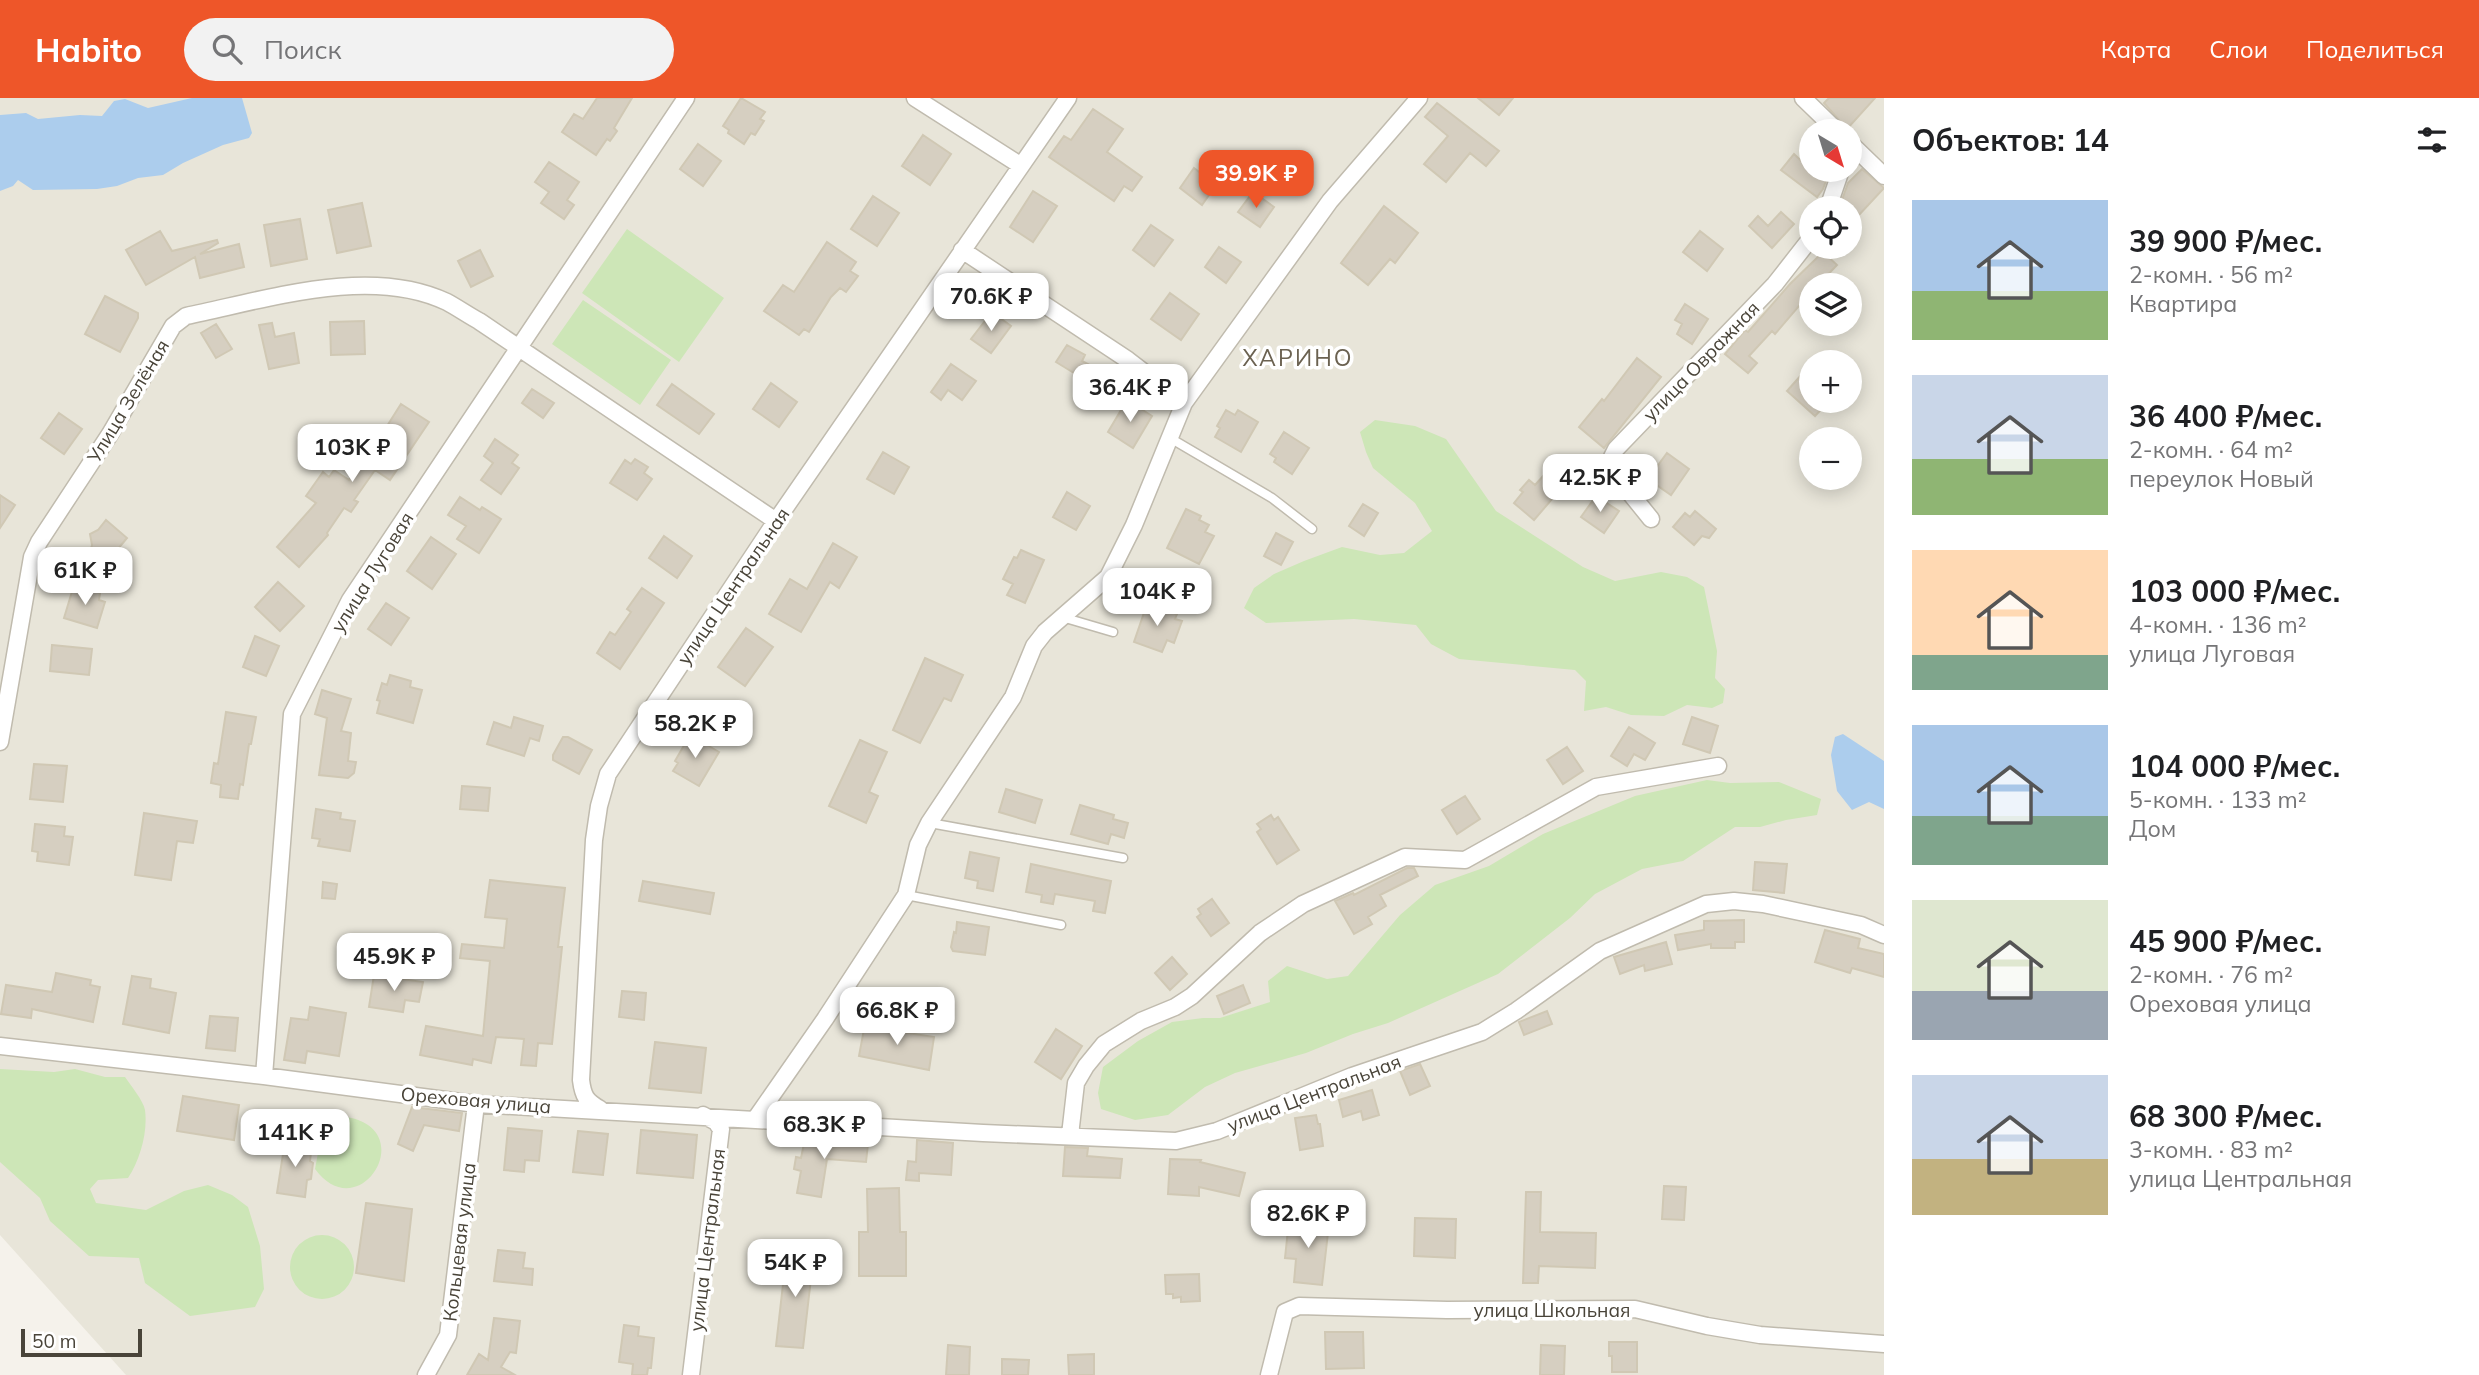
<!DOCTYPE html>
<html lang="ru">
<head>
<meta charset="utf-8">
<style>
  body { margin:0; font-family:Mulish,sans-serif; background:#f2f2f2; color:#202124; height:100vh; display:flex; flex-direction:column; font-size:26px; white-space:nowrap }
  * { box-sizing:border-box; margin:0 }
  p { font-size:23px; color:#757577 }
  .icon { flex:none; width:38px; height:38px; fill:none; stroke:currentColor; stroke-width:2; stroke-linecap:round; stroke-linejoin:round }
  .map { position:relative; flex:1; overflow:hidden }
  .panel { display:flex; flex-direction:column; background:#fff; width:595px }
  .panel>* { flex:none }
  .needle { width:46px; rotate:142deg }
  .tools { position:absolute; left:1799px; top:21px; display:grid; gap:14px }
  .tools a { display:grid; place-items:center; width:63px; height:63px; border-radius:50%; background:#fff; box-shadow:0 4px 18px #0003; font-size:35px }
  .scale { position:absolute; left:21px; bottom:18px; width:121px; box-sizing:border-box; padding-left:7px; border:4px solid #494439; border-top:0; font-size:19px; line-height:24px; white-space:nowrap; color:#494439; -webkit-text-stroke:5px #fff; paint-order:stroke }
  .price { position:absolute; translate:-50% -60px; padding:0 16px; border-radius:14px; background:#fff; color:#222; font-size:23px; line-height:46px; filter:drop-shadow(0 2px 4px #0008) }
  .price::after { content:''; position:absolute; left:50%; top:42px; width:21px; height:16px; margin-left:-10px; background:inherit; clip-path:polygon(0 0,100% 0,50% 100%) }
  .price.on { background:#ee5629; color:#fff }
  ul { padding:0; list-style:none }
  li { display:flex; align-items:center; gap:21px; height:175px; padding:0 28px }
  li span { display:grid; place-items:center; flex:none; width:196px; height:140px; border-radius:0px; color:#555 }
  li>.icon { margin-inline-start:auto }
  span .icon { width:84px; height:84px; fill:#fffc; stroke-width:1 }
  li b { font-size:30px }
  h2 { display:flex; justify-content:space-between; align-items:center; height:84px; padding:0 28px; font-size:30px }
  header { display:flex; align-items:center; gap:42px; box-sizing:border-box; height:98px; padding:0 35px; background:#ee5629; color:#fff }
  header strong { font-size:33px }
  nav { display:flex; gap:38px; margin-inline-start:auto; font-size:24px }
  .search { width:490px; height:63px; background:#f2f2f2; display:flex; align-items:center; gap:18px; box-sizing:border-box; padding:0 24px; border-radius:38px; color:#757577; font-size:26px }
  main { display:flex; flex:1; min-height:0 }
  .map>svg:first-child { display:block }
  .residential { fill:#e8e5d9; fill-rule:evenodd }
  .green { fill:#cde6b7 }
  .water { fill:#accded }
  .building { fill:#d6cfc1; stroke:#d0c8b4; stroke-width:2 }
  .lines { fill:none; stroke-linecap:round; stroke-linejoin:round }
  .lane-casing { stroke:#c0bbae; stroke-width:11 }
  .street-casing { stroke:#c0bbae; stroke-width:19 }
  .lane { stroke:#fff; stroke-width:8 }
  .street { stroke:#fff; stroke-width:16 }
  .labels { text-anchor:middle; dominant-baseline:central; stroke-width:7; stroke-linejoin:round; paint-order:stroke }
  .street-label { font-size:19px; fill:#494439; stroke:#fff }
  .quarter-label { font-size:23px; letter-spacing:2px; fill:#6b6251; stroke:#fff }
</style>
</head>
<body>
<header>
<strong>Habito</strong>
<div class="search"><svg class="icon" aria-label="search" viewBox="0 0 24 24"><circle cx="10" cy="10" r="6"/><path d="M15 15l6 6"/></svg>Поиск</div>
<nav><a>Карта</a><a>Слои</a><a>Поделиться</a></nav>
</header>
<main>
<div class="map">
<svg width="1884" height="1277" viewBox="0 0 1884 1277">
  <rect width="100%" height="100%" fill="#f5f2eb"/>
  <path class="residential" d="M0 0H1884V1277H126L0 1137ZM1811 33H1850V72H1811ZM1811 110H1850V149H1811ZM1811 187H1850V226H1811ZM1811 264H1850V303H1811ZM1811 341H1850V380H1811Z"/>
  <path class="green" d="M627 131 724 200 679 264 582 195Z
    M583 202 671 262 640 307 552 246Z
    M1375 322 1415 328 1446 341 1496 413 1583 469 1615 483 1661 474 1687 479 1704 489 1717 553 1715 580 1725 591 1723 605 1712 610 1687 607 1664 618 1631 617 1606 609 1584 613 1586 583 1575 572 1459 561 1431 546 1416 527 1354 521 1266 525 1244 510 1254 490 1274 476 1304 463 1342 449 1380 457 1404 455 1432 433 1415 405 1373 370 1366 354 1360 334Z
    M1707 682 1730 685 1779 684 1821 701 1817 717 1786 722 1760 729H1735L1683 763 1642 771 1595 796 1570 820 1498 876 1388 925 1353 936 1306 955 1235 975 1205 989 1168 1017 1135 1022 1101 1011 1098 995 1103 969 1138 943 1172 924 1203 920H1220L1270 904 1268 883 1287 868 1327 881 1348 878 1400 817 1435 787 1489 768 1543 736 1635 698Z
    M0 971 54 974 75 971 105 979H125C131 988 143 1002 145 1012 148 1034 140 1062 128 1080L98 1082 90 1091 96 1105 146 1112 184 1093 208 1087 232 1097 248 1109 260 1148 264 1191 255 1209 190 1218 145 1185 139 1160 89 1158 50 1123 40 1100 0 1064Z
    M347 1019C421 1032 359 1131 315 1071L323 1028 337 1020Z
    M290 1169a32 32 0 1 1 64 0a32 32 0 1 1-64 0Z"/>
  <path class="water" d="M192 0H242L252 35 249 40 223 47 183 65 163 77 138 80 117 88 97 91 33 92 18 82 13 88 0 93V17L26 15 38 21 80 17 102 18 114 3 125 1 148 10Z
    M1843 636 1884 663V711L1869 704 1852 712 1837 693 1831 657 1835 639Z"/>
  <path class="building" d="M597 0H632L614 30 617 33 610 43 607 41 596 57 562 34 574 16 583 21Z
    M741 0 765 14 760 21 764 23 755 37 751 35 744 46 728 35 729 32 723 28Z
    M1478 0H1513L1499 17Z
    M1829 0H1875L1847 31 1824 5Z
    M1437 5 1499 53 1486 68 1470 55 1446 84 1424 66 1448 38 1425 19Z
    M1093 11 1123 31 1107 54 1142 79 1132 93 1124 88 1114 103 1049 59 1064 38 1071 42Z
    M923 37 951 56 930 87 902 68Z
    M698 46 721 63 703 88 680 71Z
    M1794 56 1811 72H1830L1823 91 1817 99 1781 72Z
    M549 64 579 84 567 102 574 107 564 121 541 105 549 94 535 84Z
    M1194 70 1216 87 1202 107 1180 90Z
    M1862 71 1884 90 1858 118 1842 102 1848 85Z
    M1033 93 1057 108 1033 144 1010 129Z
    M1253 94 1274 109 1260 129 1238 114Z
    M873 98 899 115 877 148 851 131Z
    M362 105 371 148 337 155 328 112Z
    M1384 108 1418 135 1395 165 1390 161 1368 187 1341 165Z
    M1781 114 1794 126 1772 150 1749 128 1758 118 1768 128Z
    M300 121 307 161 271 168 264 127Z
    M1151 127 1173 142 1154 168 1133 152Z
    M160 133 172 153 217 142 218 145 200 156 239 146 244 169 200 180 195 159 146 187 126 152Z
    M1700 133 1723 151 1707 173 1683 154Z
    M827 144 856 164 850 173 858 178 846 194 840 190 831 199 809 234 804 231 799 237 764 213 783 187 794 194Z
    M1219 149 1241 164 1226 185 1205 169Z
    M480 152 493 178 471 189 458 163Z
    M1823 154 1837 167 1818 187H1811V194L1775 236 1772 233 1749 258 1757 265 1748 275 1725 256 1745 232 1748 234 1790 186Z
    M1170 195 1199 216 1181 242 1151 221Z
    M105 198 138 215V220L120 254 85 236Z
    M1685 206 1708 221 1692 246 1677 236 1682 226 1675 222Z
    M992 214 1011 228 991 255 971 241Z
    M364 223 365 256 331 257 330 224Z
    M272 225 275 239 294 235 299 265 269 271 259 227Z
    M216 226 232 251 216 260 201 235Z
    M1067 247 1085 257 1082 263 1095 270 1087 283 1056 264Z
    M1637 260 1661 279 1604 350 1579 329 1602 301 1604 303Z
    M951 266 976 283 962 302 948 292 941 302 931 294Z
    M1811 266V303H1829L1815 318 1787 293Z
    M771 285 797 304 779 329 753 311Z
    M672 286 714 316 699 336 657 307Z
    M532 291 554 305 543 320 522 305Z
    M1127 302 1152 318 1133 350 1108 334Z
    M401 306 429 324 390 382 375 372 354 402 358 404 351 414 344 410 327 435 328 437 299 469 277 449 316 405 306 398 323 374 329 379 334 372 349 382 370 349 380 335 382 336Z
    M1226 312 1235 317 1238 312 1258 324 1241 354 1215 339 1220 330 1217 328Z
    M59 315 82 331 64 356 41 340Z
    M1284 334 1309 350 1292 376 1274 364 1276 360 1270 356Z
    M495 341 518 357 512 365 519 370 501 396 481 382 493 365 484 358Z
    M883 354 909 369 894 396 867 381Z
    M1667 355 1689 371 1671 397 1648 381Z
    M635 361 648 369 644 375 652 381 637 402 610 385 625 362 631 366Z
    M1545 376 1557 386 1548 396 1553 400 1534 422 1514 405 1523 394 1520 392 1529 382 1535 387Z
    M1067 394 1090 408 1076 432 1053 419Z
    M0 397 15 407 0 430Z
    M1596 398 1619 413 1604 435 1581 419Z
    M460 399 480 412 482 409 501 421 479 455 457 441 466 428 448 417Z
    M1363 406 1378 415 1364 438 1349 428Z
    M1186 411 1201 418 1199 422 1209 427 1205 434 1214 438 1199 466 1167 450Z
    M1695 413 1716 431 1709 440 1702 438 1694 447 1673 429 1685 415 1690 419Z
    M106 422 127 440 111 459 116 477 89 457 92 447 90 436 98 432Z
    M1276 435 1293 444 1281 467 1264 458Z
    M664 438 692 458 677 480 649 460Z
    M431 439 456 456 432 491 407 473Z
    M833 445 857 459 839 490 830 484 801 534 769 516 790 481 807 491Z
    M1021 452 1044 462 1025 505 1007 497 1013 486 1003 481 1014 459 1017 460Z
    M278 484 304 508 280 533 255 509Z
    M74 487 100 495 99 502 105 504 97 530 64 520Z
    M642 490 664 505 620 571 597 555 610 534 615 537 631 514 627 511Z
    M386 505 409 520 391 547 368 531Z
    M1147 506 1177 516 1175 521 1182 523 1174 545 1167 542 1162 554 1134 544Z
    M746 530 773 549 745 588 718 569Z
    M255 538 279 548 266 578 243 569Z
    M52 547 92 551 89 577 50 573Z
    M925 560 963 577 951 603 944 600 920 645 893 632Z
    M390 577 411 583 410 589 422 592 413 625 377 615 380 603 377 602 382 585 387 587Z
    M322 592 351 601 341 633 351 635 348 663 356 664 354 675 348 680 319 677 327 620 315 616Z
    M226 614 256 619 251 646H249L243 687 240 686 238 701 220 699 221 687 211 685 214 665 218 666Z
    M514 619 543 628 539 643 530 640 524 658 487 646 494 624 511 630Z
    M1692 619 1718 628 1710 655 1683 646Z
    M1629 629 1655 645 1645 662 1634 656 1627 668 1611 658Z
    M690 637 719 654 699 688 673 673 678 665 675 663Z
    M563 639H568L592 652 579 676 553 662V657Z
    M860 642 887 654 869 694 878 698 866 725 829 708Z
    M1567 649 1583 673 1563 686 1547 662Z
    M34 666 67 668 63 704 30 701Z
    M462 688 490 690 488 713 460 711Z
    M1006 691 1042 702 1035 725 999 714Z
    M1465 698 1480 721 1457 736 1442 712Z
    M1080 707 1114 717 1113 721 1128 725 1124 740 1111 736 1108 746 1071 736Z
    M316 711 341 715 340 721 355 723 350 753 318 748 320 741 312 740Z
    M144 715 197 723 193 745 177 743 171 782 135 777Z
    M1271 717 1274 722 1278 719 1299 752 1277 766 1257 734 1261 731 1257 726Z
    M35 726 65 729 64 738 73 739 69 767 37 763 38 754 32 753Z
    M970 754 999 760 993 793 977 790 978 783 965 780Z
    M1755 764 1787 766 1784 795 1753 792Z
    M1031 766 1111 783 1105 815 1093 813 1095 803 1055 796 1053 806 1041 804 1042 797 1026 794Z
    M1407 770H1414L1418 778 1380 797 1386 808 1368 819 1372 826 1354 836 1335 803 1353 795 1354 797Z
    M490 782 565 790 558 849H562L552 946 538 945 536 968 521 967 524 941 496 939 491 965 473 961 472 967 420 957 426 928 483 938 490 863 460 860 462 846 504 850 507 821 485 819Z
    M643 783 714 795 710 816 639 803Z
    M323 784 337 786 335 801 322 800Z
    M1212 801 1229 825 1211 838 1197 819 1201 816 1198 811Z
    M1744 822V844H1735V850H1711V846L1678 852 1675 837 1704 832V823Z
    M957 824 989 829 985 857 953 853 951 849 954 834 956 835Z
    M1825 832 1860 841 1858 850 1884 856V879L1852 870 1850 875 1815 864Z
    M1666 844 1672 866 1645 873 1644 867 1620 876 1614 859Z
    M1172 859 1187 876 1170 892 1155 875Z
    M56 875 91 882 90 887 100 889 93 924 32 911 31 920 1 916 6 887 52 894Z
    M374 877 423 884 419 904 405 902 403 914 369 909Z
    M132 878 151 881 150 890 176 895 169 935 123 926Z
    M1243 887 1250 905 1224 916 1217 898Z
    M622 893 646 895 644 922 619 919Z
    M310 909 346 915 339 958 307 953 305 965 284 962 291 920 308 922Z
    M1547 913 1552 926 1524 937 1519 924Z
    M210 918 238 920 235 953 206 950Z
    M865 926 890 931 889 932 934 939 929 972 859 958Z
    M1056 931 1082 948 1061 981 1035 964Z
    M655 944 706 950 701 995 649 990Z
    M1420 966 1430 988 1410 997 1400 973Z
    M1372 992 1379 1017 1363 1022 1361 1013 1343 1019 1339 1002Z
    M183 998 239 1007 234 1042 177 1033Z
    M412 1009 462 1015 459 1033 424 1027 413 1053 398 1046Z
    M1316 1017 1318 1026H1320L1323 1048 1300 1052 1295 1020Z
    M508 1030 542 1033 539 1063 525 1062 524 1074 504 1072Z
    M641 1032 697 1037 693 1080 637 1075Z
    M578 1033 608 1036 603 1077 573 1074Z
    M806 1036 831 1040 830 1043 868 1046 866 1064 827 1061 821 1099 797 1095 801 1073 794 1071 796 1059 801 1060Z
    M917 1042 953 1045 951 1077 919 1075V1083L906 1082 908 1063 916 1064Z
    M285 1043 312 1046 310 1063 313 1065 311 1081 307 1082 305 1099 277 1095Z
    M1065 1049 1088 1050 1087 1058 1122 1061 1120 1080 1063 1078Z
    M1170 1061 1201 1062 1200 1064 1245 1075 1239 1098 1199 1089V1098L1168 1096Z
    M1664 1088 1686 1089 1684 1122 1662 1121Z
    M899 1090 900 1134H906V1178H859V1134H868L867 1091Z
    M1526 1094H1541L1540 1134 1596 1135 1595 1170 1539 1168 1538 1185H1523Z
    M366 1105 412 1111 404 1183 356 1175Z
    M1415 1120 1456 1121 1455 1160 1414 1158Z
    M1289 1122 1329 1126 1322 1187 1294 1184 1296 1161 1285 1160Z
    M787 1151 814 1154 803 1250 776 1248Z
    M498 1152 525 1155 523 1170 533 1171 532 1187 494 1183Z
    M1199 1176 1200 1203 1181 1204V1199L1173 1200V1196H1166L1165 1177Z
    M494 1220 520 1223 516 1255 510 1254 501 1269 515 1277H467L479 1256 488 1262Z
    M624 1227 639 1229 638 1238 654 1240 651 1270H648L647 1277H632L633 1266 619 1264Z
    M1325 1234H1363L1364 1270 1326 1271Z
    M1609 1244H1637V1274H1612V1258H1609Z
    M948 1247 970 1249 969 1277H946Z
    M1541 1247 1565 1248 1564 1277H1540Z
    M1094 1256V1277H1069L1068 1257Z
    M1002 1261 1029 1262 1028 1277H1002Z"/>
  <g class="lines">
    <defs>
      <path id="lane" d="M1170 340 1272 400 1312 431
        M1062 519 1113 534
        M930 725 1123 760
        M906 797 1061 827"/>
      <path id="street" d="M915 0 1020 67
        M1803 0 1837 33
        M1850 45 1884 78
        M1828 110 1841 72
        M962 152 1128 262 1184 305
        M1651 421 1613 374 1612 359 1616 351 1775 186 1811 140
        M0 644 32 459 39 444 110 336 173 228 186 218C265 202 370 167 447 204 458 210 468 217 479 223L776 423
        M0 948 264 978 476 1006 983 1035 1176 1043 1217 1033 1352 978 1482 934 1516 913 1600 853 1706 806 1734 803 1763 806 1861 827 1884 837
        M264 978 292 616 350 502 686 0
        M600 1011C586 1003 583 998 581 982L594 742 599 708 608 676 776 423 1068 0
        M756 1020 825 921 906 797 918 747 929 725 1013 599 1034 548 1045 534 1108 479 1134 427 1184 305 1330 103 1419 0
        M1070 1037 1076 985 1086 968 1104 946 1141 923 1175 909 1192 898 1260 835 1303 806 1405 759 1465 762 1596 689 1718 668
        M426 1277 448 1237 476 1006
        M691 1277 721 1031 716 1024 703 1017
        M1269 1277 1285 1214 1299 1208 1447 1212 1635 1211 1707 1228 1760 1237 1884 1246"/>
    </defs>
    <use href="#lane" class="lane-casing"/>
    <use href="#street" class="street-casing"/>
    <use href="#lane" class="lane"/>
    <use href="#street" class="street"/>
  </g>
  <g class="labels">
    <g class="street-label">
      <text transform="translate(1701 263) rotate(-46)">улица Овражная</text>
      <text transform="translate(128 303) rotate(-59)">Улица Зелёная</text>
      <text transform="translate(372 474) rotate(-58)">улица Луговая</text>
      <text transform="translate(733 488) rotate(-56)">улица Центральная</text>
      <text transform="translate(1314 995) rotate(-21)">улица Центральная</text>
      <text transform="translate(476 1002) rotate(5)">Ореховая улица</text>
      <text transform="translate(707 1142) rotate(-83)">улица Центральная</text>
      <text transform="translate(459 1144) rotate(-83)">Кольцевая улица</text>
      <text x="1552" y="1212">улица Школьная</text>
    </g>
    <g class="quarter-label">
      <text x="1298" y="259">ХАРИНО</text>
    </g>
  </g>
</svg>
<div class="tools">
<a><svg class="needle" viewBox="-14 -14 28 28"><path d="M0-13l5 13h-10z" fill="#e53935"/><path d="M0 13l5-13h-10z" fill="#757577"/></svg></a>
<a><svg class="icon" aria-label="locate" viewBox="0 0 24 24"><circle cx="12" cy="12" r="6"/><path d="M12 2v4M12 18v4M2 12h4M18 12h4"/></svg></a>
<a><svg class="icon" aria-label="layers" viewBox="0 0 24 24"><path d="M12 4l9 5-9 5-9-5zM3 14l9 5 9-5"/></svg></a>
<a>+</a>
<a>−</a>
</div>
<div class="scale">50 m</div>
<b class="price on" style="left:1256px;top:112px">39.9K ₽</b>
<b class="price" style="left:991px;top:235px">70.6K ₽</b>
<b class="price" style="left:1130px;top:326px">36.4K ₽</b>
<b class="price" style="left:352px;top:386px">103K ₽</b>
<b class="price" style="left:1600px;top:416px">42.5K ₽</b>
<b class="price" style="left:85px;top:509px">61K ₽</b>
<b class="price" style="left:1157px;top:530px">104K ₽</b>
<b class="price" style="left:695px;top:662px">58.2K ₽</b>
<b class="price" style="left:394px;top:895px">45.9K ₽</b>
<b class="price" style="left:897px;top:949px">66.8K ₽</b>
<b class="price" style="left:824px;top:1063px">68.3K ₽</b>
<b class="price" style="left:295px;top:1071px">141K ₽</b>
<b class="price" style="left:1308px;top:1152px">82.6K ₽</b>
<b class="price" style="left:795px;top:1201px">54K ₽</b>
</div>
<section class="panel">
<h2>Объектов: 14<svg class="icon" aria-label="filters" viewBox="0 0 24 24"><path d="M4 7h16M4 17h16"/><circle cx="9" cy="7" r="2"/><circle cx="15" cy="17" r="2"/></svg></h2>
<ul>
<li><span style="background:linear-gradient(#a9c7e8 65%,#8fb573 0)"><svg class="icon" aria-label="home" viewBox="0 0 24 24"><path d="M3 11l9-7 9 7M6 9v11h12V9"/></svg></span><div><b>39 900 ₽/мес.</b><p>2-комн. · 56 m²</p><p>Квартира</p></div></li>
<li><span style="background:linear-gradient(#c9d6e8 60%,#8fb573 0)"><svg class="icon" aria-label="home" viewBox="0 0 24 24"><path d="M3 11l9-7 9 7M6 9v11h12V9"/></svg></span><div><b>36 400 ₽/мес.</b><p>2-комн. · 64 m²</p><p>переулок Новый</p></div></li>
<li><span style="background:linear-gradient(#ffd9b3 75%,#7fa58c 0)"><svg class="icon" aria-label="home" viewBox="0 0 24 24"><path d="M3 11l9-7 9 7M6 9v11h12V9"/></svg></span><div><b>103 000 ₽/мес.</b><p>4-комн. · 136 m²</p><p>улица Луговая</p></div></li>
<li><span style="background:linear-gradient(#a9c7e8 65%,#7fa58c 0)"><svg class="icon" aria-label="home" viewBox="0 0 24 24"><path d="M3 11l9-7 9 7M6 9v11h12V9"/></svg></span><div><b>104 000 ₽/мес.</b><p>5-комн. · 133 m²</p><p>Дом</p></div></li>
<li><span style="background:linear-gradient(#dfe7d0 65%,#9aa5b1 0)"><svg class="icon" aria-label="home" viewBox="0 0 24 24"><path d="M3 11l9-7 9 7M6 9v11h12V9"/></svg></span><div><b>45 900 ₽/мес.</b><p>2-комн. · 76 m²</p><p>Ореховая улица</p></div></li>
<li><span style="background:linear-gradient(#c9d6e8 60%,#c2b280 0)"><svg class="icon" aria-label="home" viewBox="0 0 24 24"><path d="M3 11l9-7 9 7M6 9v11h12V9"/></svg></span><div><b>68 300 ₽/мес.</b><p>3-комн. · 83 m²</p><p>улица Центральная</p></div></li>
</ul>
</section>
</main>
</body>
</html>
